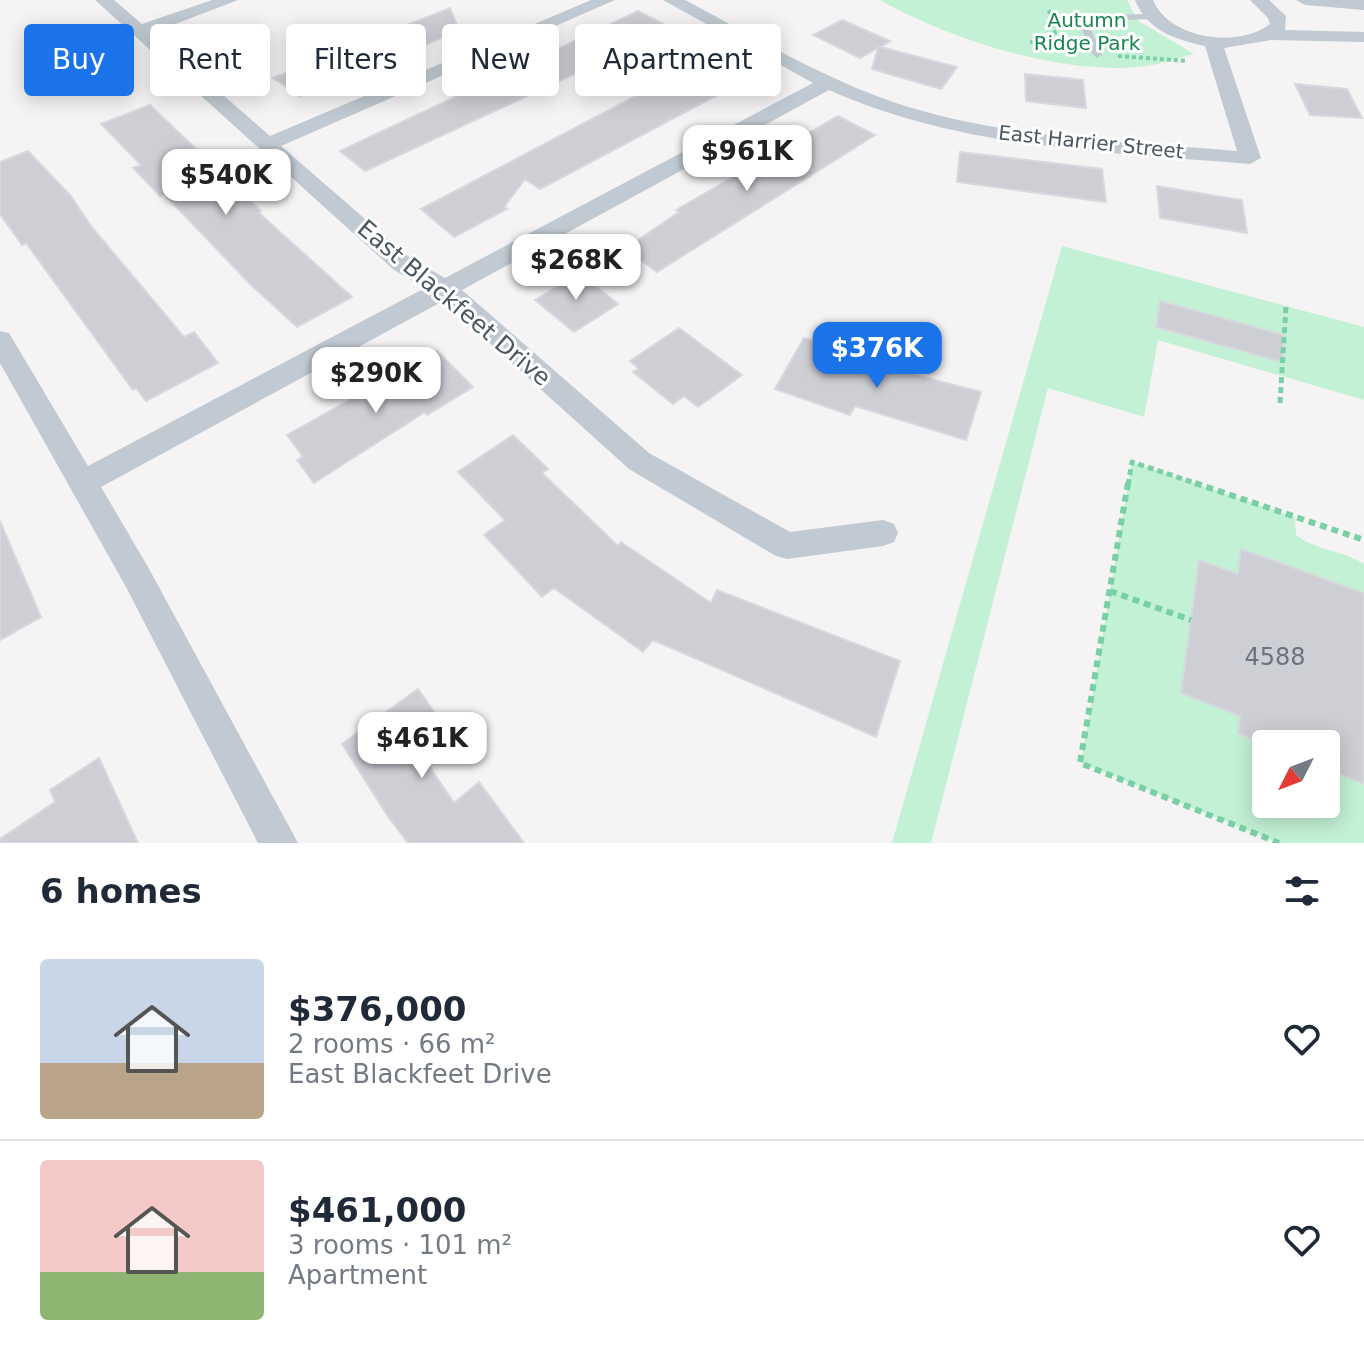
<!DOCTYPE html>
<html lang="en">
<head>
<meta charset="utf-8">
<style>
  body { margin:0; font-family:"DejaVu Sans",sans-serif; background:#f6f6f7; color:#1f2937; height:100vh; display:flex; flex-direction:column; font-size:30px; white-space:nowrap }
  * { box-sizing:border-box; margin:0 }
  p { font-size:26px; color:#747a83 }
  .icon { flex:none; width:44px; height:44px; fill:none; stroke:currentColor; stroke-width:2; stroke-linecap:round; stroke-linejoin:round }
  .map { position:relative; height:843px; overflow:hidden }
  .panel { display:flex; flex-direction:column; background:#fff; flex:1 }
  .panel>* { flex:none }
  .top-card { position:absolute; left:24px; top:24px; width:800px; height:72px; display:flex; gap:16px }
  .needle { width:52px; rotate:228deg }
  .tools { position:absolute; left:1252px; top:730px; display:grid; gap:16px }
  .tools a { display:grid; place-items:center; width:88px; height:88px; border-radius:8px; background:#fff; box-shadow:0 4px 20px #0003; font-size:40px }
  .price { position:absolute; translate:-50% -68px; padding:0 18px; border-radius:16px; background:#fff; color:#222; font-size:26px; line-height:52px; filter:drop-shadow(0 2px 4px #0008) }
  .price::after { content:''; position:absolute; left:50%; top:48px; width:24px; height:18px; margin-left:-12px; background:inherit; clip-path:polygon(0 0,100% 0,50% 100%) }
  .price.selected { background:#1a73e8; color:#fff }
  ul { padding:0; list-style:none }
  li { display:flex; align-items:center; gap:24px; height:200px; padding:0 40px }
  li+li { border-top:2px solid #e0e1e3 }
  li span { display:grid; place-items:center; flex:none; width:224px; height:160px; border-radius:8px; color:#555 }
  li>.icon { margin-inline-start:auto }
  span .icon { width:96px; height:96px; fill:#fffc; stroke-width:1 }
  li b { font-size:34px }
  h2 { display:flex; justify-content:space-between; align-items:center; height:96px; padding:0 40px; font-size:34px }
  .chip { padding:0 28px; border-radius:8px; background:#fff; box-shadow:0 4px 20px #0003; font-size:28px; line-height:72px }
  .chip.selected { background:#1a73e8; color:#fff }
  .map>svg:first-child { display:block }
  .green { fill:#c3f1d5 }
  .building { fill:#cdcfd5; stroke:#d7d9de; stroke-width:2 }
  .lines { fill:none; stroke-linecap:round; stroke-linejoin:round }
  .path-far2 { stroke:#7ad0a6; stroke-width:4; stroke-dasharray:4 3; stroke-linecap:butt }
  .path-far1 { stroke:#7ad0a6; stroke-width:5; stroke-dasharray:6 4; stroke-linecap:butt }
  .path { stroke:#7ad0a6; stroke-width:6; stroke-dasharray:7 5; stroke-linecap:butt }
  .service { fill:#c1cad2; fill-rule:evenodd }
  .minor { fill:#c1cad2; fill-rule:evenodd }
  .labels { text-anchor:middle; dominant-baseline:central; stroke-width:6; stroke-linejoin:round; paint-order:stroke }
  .far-park-label { font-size:20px; fill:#17864f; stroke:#fff }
  .far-street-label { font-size:20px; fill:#4a5661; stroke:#fff }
  .street-label { font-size:24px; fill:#4a5661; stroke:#fff }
  .near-number-label { font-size:24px; fill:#6b747e }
</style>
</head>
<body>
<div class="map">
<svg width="1364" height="843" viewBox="0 0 1364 843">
  <rect width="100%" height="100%" fill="#f5f3f3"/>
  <path class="green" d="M880 0H1127L1137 20 1194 54C1180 57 1166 63 1152 65 1070 79 951 40 880 0Z
    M1062 246 1364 327V400L1158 340 1144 417 1048 388 931 843H892Z
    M1132 462 1295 517 1296 535C1317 551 1342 550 1364 564V593L1242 550 1238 574 1181 693 1240 716 1239 733 1266 745V804H1326V769L1364 784V843H1279L1081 763Z"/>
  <path class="building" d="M450 8 459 30 362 73 359 71 300 96 273 78Z
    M638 11 667 26 656 31 661 34 365 171 340 151Z
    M842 20 890 41 881 47 957 67 941 89 872 69 878 48 860 58 813 35Z
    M728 55 761 72 540 189 525 179 504 207 507 209 454 237 421 209 708 58 714 62Z
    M1025 74 1083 80 1086 108 1026 101Z
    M1295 84 1347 89 1362 118 1310 115Z
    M150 105 261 211 259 213 352 297 297 327 251 285 164 194 160 196 133 168 141 165 101 124Z
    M838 116 875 135 657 272 625 249 679 212 676 210Z
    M28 151 70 195 91 226 184 337 194 332 218 363 146 401 136 388 133 390 26 243 22 245 0 214V162Z
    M960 152 1102 169 1106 202 957 182Z
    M1157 186 1242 200 1247 233 1160 218Z
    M579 273 618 304 574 332 535 300Z
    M1160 301 1284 335 1282 362 1156 327Z
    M679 328 742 375 698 407 684 396 673 404 633 372 639 369 630 361Z
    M804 338 916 375 981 392 966 440 855 406 850 415 775 389Z
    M437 351 473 387 427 415 425 412 314 483 297 460 303 457 287 435Z
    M513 435 548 469 542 473 618 546 621 542 711 603 717 590 900 661 876 737 653 640 643 652 554 588 542 597 484 535 505 520 458 472Z
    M0 521 41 617 0 640Z
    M1241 549 1364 593V784L1326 769V744H1265L1238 733 1240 716 1181 693 1199 560 1238 574Z
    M418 689 453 739 425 760 454 803 479 782 524 843H408L389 818 342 744Z
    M99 758 138 843H0V839L55 802 50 790Z"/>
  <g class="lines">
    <path class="path-far2" d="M1049 10 1059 49 1073 51
      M1030 42 1058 44
      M1118 56 1187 61"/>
    <path class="path-far1" d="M1280 403 1286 306
      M1128 485 1132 462 1201 485"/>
    <path class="path" d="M1128 483 1080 763 1279 843
      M1195 483 1364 540
      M1110 591 1191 620"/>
    <path class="service" d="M1152 14 1156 17 1155 19 1090 21 1089 25 1102 55 1097 58C1088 52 1080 30 1082 18L1086 15Z"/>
    <path class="minor" d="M95 0H114L142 24 212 0H238L152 33 270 136 591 0H615L281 146 410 258 445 278 813 83 663 0H685C753 36 820 77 893 102 1003 139 1123 141 1237 151L1205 46C1174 39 1148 31 1135 0H1153C1169 39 1238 49 1270 24L1268 18 1250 0H1269L1286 16 1285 30 1364 32V42L1271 40 1224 48 1261 158 1250 164C1108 152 961 149 829 90L462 290 649 453 790 532 883 520 894 524 898 533 894 542 883 546 787 559 776 556 629 469 443 301 101 487 148 567 298 843H258L126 587 0 363V331L9 333 88 466 425 288 394 270Z
      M1296 0H1364V10L1305 5Z"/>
  </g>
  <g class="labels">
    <g class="far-park-label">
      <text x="1087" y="20">Autumn<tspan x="1087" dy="23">Ridge Park</tspan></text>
    </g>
    <g class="far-street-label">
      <text transform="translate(1091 142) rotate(6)">East Harrier Street</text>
    </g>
    <g class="street-label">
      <text transform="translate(454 303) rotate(40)">East Blackfeet Drive</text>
    </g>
    <g class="near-number-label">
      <text x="1275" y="657">4588</text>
    </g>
  </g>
</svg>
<div class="tools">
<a><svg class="needle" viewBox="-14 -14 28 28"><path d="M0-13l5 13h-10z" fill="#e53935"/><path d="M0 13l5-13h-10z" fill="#747a83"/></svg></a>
</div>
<b class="price" style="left:747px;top:193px">$961K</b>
<b class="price" style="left:226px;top:217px">$540K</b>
<b class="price" style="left:576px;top:302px">$268K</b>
<b class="price selected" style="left:877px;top:390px">$376K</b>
<b class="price" style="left:376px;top:415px">$290K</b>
<b class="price" style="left:422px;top:780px">$461K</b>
<div class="top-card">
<a class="chip selected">Buy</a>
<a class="chip">Rent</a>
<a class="chip">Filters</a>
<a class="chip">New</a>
<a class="chip">Apartment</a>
</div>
</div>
<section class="panel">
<h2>6 homes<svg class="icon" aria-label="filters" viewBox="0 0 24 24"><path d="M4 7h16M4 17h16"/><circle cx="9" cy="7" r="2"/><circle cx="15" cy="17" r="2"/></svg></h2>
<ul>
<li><span style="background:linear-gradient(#c9d6e8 65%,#b9a48a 0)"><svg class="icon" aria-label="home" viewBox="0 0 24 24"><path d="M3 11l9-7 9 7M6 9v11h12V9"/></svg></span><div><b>$376,000</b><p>2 rooms · 66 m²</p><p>East Blackfeet Drive</p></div><svg class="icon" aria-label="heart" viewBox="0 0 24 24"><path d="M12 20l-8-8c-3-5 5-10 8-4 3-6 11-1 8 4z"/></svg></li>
<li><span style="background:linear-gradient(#f6c9c9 70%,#8fb573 0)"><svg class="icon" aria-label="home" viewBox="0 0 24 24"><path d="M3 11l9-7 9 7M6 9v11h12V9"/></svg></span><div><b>$461,000</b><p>3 rooms · 101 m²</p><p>Apartment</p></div><svg class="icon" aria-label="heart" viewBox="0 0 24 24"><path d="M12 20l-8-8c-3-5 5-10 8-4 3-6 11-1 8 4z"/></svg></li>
</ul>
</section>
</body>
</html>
